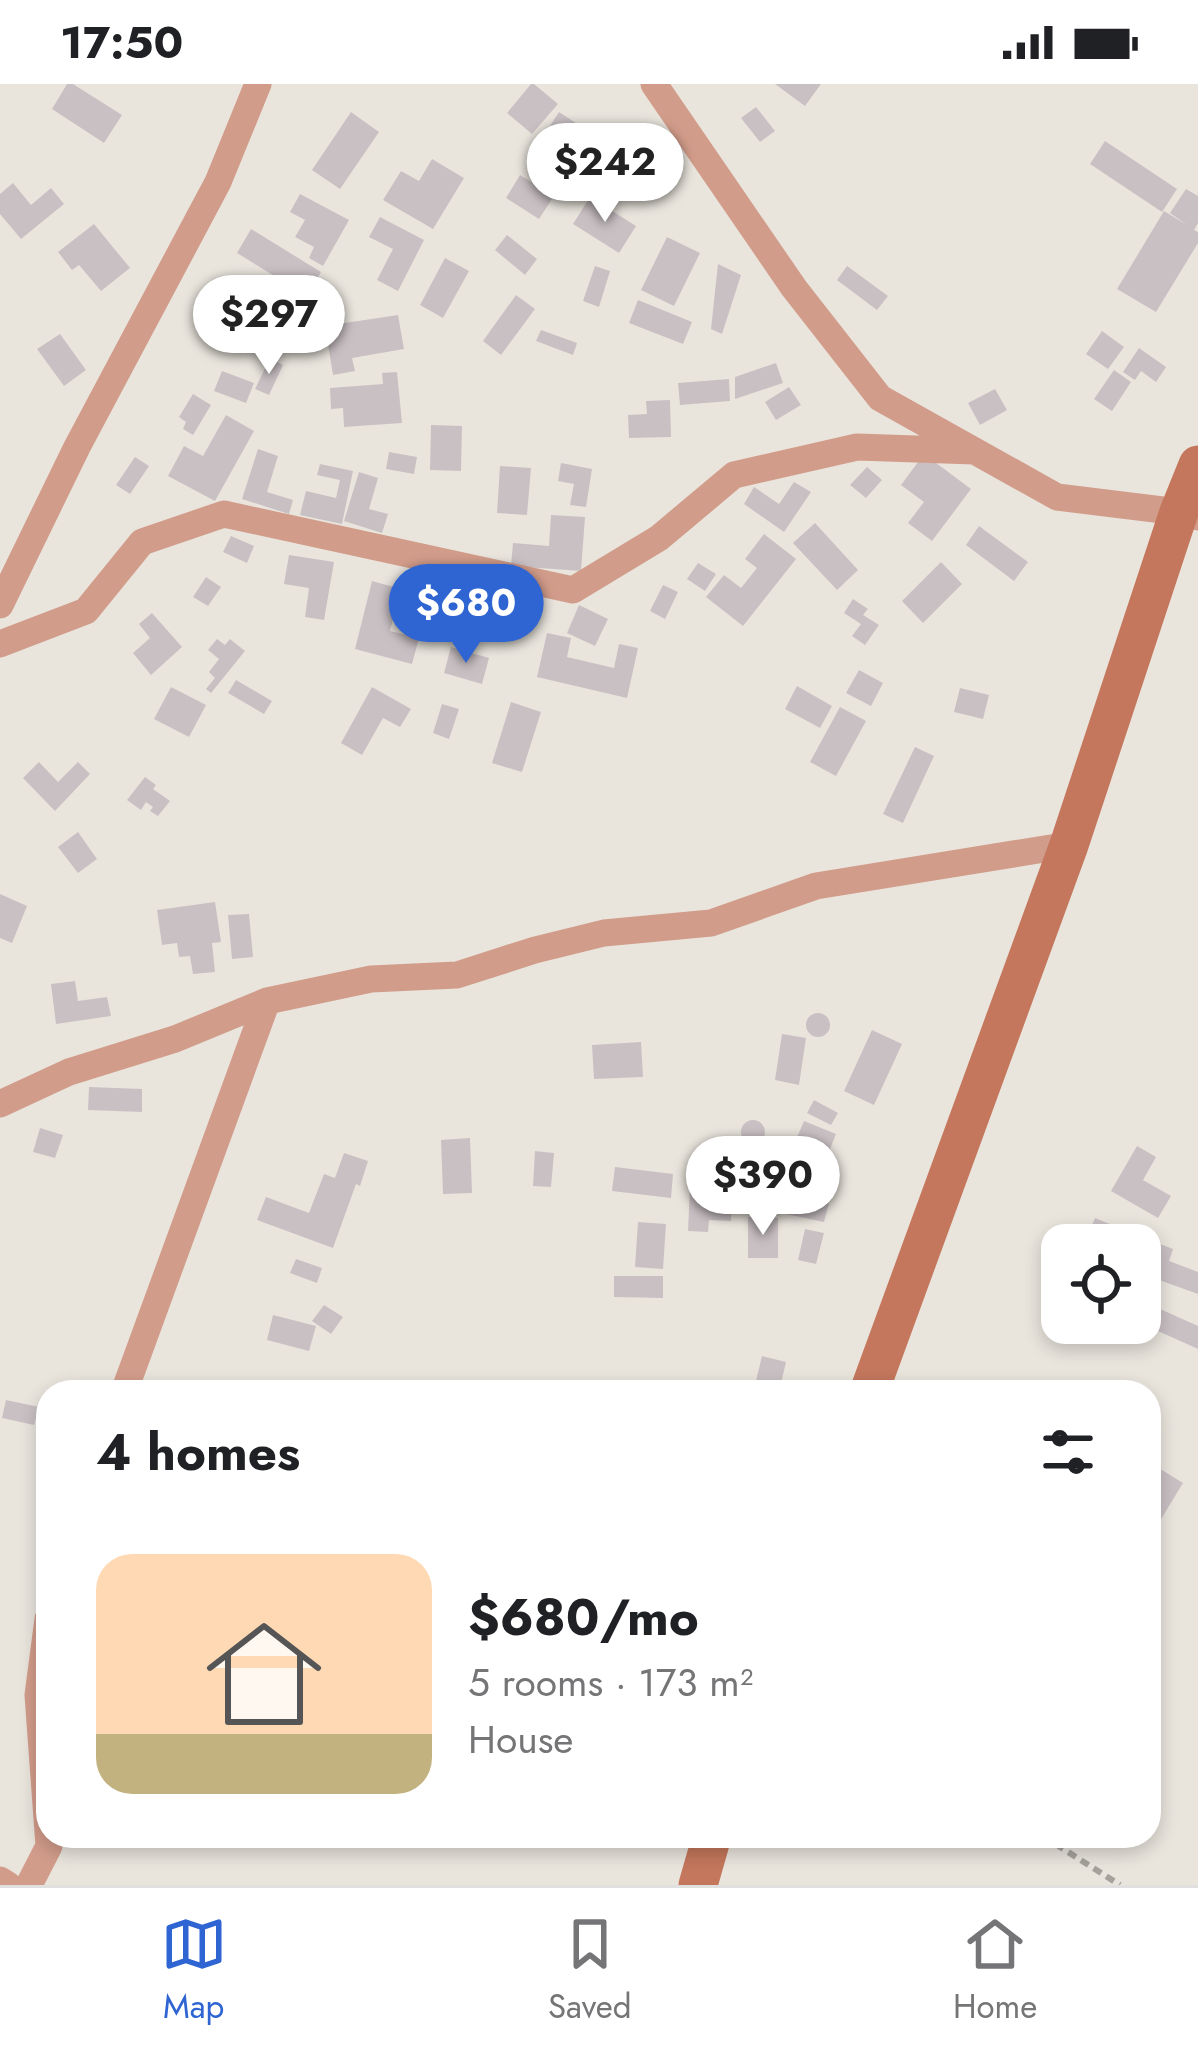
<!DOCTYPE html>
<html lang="en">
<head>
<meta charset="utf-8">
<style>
  body { margin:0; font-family:Jost,sans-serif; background:#f2f2f2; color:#202124; height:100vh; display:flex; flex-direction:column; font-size:45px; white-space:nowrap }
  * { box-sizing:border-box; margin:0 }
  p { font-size:39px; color:#757577 }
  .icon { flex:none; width:66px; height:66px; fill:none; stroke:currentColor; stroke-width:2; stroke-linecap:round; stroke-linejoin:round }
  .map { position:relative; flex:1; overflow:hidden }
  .side { position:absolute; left:36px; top:1296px; width:1125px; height:468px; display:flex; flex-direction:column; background:#fff; border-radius:36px; box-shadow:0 6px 18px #0003 }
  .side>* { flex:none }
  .fabs { position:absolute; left:1041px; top:1140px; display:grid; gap:24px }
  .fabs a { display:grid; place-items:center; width:120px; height:120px; border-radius:24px; background:#fff; box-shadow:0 6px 18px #0003; font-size:60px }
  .price { position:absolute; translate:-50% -102px; padding:0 27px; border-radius:42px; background:#fff; color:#222; font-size:39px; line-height:78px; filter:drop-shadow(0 3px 6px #0008) }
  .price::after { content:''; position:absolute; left:50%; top:72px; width:36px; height:27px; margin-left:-18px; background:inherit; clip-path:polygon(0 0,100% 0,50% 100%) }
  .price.current { background:#2f65d3; color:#fff }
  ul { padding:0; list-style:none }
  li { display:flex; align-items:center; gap:36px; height:300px; padding:0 60px }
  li+li { border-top:3px solid #e0e0e0 }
  li span { display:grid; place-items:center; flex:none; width:336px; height:240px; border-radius:36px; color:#555 }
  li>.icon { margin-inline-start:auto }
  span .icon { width:144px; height:144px; fill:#fffc; stroke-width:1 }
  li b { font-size:51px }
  h2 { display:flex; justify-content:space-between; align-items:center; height:144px; padding:0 60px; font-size:51px }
  .status { display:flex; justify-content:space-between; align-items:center; height:84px; padding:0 60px; background:#fff; direction:ltr }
  .status svg { height:33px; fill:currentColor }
  .dock { display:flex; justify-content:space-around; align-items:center; height:168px; border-top:3px solid #e0e0e0; background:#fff; font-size:33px; color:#757577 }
  .dock a { display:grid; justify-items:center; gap:6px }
  .dock .current { color:#2f65d3 }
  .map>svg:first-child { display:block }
  .building { fill:#c9c0c4 }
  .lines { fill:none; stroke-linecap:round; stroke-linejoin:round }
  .path { stroke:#a5a29c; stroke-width:6; stroke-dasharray:9 6; stroke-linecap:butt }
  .street { stroke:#d29c8a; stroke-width:27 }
  .secondary { stroke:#c4775c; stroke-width:39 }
</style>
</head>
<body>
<div class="status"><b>17:50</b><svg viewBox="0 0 49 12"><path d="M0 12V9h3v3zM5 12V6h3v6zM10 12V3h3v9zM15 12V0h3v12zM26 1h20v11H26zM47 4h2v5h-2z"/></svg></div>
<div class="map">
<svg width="1198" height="1801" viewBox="0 0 1198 1801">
  <rect width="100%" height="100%" fill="#e9e5dd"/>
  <path class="building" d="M67 0H73L122 31 104 59 52 25Z
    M531 0H534L558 20 532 50 507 29Z
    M775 0H821L805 22Z
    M756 23 775 47 760 58 741 34Z
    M351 28 379 48 340 105 312 86Z
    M559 28 607 59 589 85 542 54Z
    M1105 57 1177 105 1162 128 1090 80Z
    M432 75 464 94 433 145 383 116 401 87 419 97Z
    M520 91 554 112 539 135 506 114Z
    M13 99 31 121 51 104 64 120 21 155 0 130V110Z
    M1186 105 1198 112V139L1194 146 1198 148V159L1156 228 1117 205 1164 127 1187 141 1170 129Z
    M300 110 349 136 323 182 309 174 314 163 295 153 305 136 290 128Z
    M590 113 636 142 619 169 573 140Z
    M380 133 424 156 398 207 377 196 393 165 369 153Z
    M94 140 130 184 101 207 79 181 72 186 58 168Z
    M251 145 321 188 307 212 237 169Z
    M507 151 537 175 525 191 495 166Z
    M667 153 700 169 674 222 641 206Z
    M445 174 469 187 443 234 420 221Z
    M718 180 741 191 722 250 711 245Z
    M595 182 610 187 599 223 583 217Z
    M847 182 888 212 877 226 837 196Z
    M516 211 535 225 501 271 483 257Z
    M638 216 692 238 683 260 629 239Z
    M398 231 404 265 352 274 355 287 333 291 325 242Z
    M541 246 577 259 573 271 536 257Z
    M1102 247 1124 263 1108 285 1086 270Z
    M60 250 86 286 64 302 37 265Z
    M1139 264 1166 283 1156 298 1141 287 1135 296 1123 288Z
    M270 274 283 281 269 311 255 305Z
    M776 279 783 299 735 315V293Z
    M1114 286 1131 298 1112 327 1094 315Z
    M222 287 254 299 246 319 214 307Z
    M397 288 402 339 344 343 343 324 331 325 330 304 383 300 382 289Z
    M729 295 730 317 680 321 678 299Z
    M789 303 801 321 776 336 765 318Z
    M995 305 1007 326 980 341 968 319Z
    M193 310 211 321 193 351 183 345 186 338 179 333Z
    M670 316 671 353 629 354 628 331 647 330 646 317Z
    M226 331 254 347 215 417 168 392 184 362 203 372Z
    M431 341 462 342 461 387 430 386Z
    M258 365 278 372 267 408 293 416 289 430 242 415Z
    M389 368 417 373 414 390 386 385Z
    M924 370 971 405 932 457 908 439 924 418 901 401Z
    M135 373 149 382 130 410 116 401Z
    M561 379 592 385 586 423 570 421 574 400 558 397Z
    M320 380 353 387 342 440 300 431 306 407 336 414 340 396 317 391Z
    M500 382 531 384 527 431 497 429Z
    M867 383 882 396 866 414 850 401Z
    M359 388 378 394 369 425 388 430 382 449 344 437Z
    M794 398 811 408 784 448 744 420 754 403 779 420Z
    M551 431 585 433 581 487 511 482 513 459 549 462Z
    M815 439 858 486 837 506 793 459Z
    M979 442 1028 478 1014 497 966 461Z
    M764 450 796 475 743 542 706 513 724 491 741 504 757 484 745 475Z
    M231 452 254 462 247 479 223 468Z
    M289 471 334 478 324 536 305 533 309 504 284 500Z
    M941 478 962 500 923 539 902 517Z
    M698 479 716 490 705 507 687 495Z
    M206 493 221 503 208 522 193 513Z
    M372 497 401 505 390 547 419 554 412 580 355 565Z
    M663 501 678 508 665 535 650 527Z
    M853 515 868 525 863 531 879 541 865 561 852 552 861 540 844 529Z
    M579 521 608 535 595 562 567 549Z
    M152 529 182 563 151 591 133 569 150 554 139 540Z
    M547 549 571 554 567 573 614 584 619 560 638 564 627 614 537 593Z
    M217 555 225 561 230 555 245 567 211 609 206 605 215 594 209 588 219 575 208 566Z
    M451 563 489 574 482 600 444 589Z
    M859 586 883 599 871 622 846 609Z
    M236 596 272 617 264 630 228 609Z
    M797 602 832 622 820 644 785 625Z
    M171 603 206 621 189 653 154 635Z
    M372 603 411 625 400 643 383 634 362 671 341 659Z
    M960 604 989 611 983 635 954 628Z
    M511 618 541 628 522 688 492 679Z
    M442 620 459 625 449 655 433 649Z
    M840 623 866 637 836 692 810 678Z
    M915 663 934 672 903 739 883 730Z
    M39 678 58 698 78 678 90 690 55 727 23 694Z
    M145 693 156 701 153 705 170 717 158 732 150 727 153 723 146 718 141 726 127 716Z
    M78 748 97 775 78 789 58 763Z
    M0 810 27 822 12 859 0 854Z
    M215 818 221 858 212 859 215 888 193 890 190 872 179 873 177 859 162 861 157 826Z
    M249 830 253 873 232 875 228 831Z
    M75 897 78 917 107 913 111 932 56 940 51 900Z
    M806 941a12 12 0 1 1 24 0a12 12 0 1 1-24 0Z
    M872 946 902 960 874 1021 844 1007Z
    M782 950 806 954 799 1001 775 996Z
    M641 958 643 993 594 995 592 961Z
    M89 1003 142 1005V1028L88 1026Z
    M814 1016 838 1029 831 1041 807 1029Z
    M741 1048a12 12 0 1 1 24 0a12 12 0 1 1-24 0Z
    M804 1037 836 1050 814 1105 781 1091Z
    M40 1044 63 1051 55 1074 33 1068Z
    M470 1054 472 1109 443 1110 441 1056Z
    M1137 1062 1156 1073 1143 1096 1171 1112 1158 1134 1111 1107Z
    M535 1067 554 1069 551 1103 533 1102Z
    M344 1069 368 1077 360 1102 356 1100 333 1164 257 1136 266 1113 309 1129 324 1090 335 1094Z
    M615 1083 673 1090 671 1114 612 1107Z
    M690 1103 732 1105 731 1137 709 1136 708 1148 688 1147Z
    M800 1112 829 1119 824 1138 776 1128 778 1115 798 1120Z
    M748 1133 778 1134V1174H748Z
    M1095 1134 1146 1155 1140 1170V1161H1084Z
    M638 1138 666 1140 663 1185 635 1183Z
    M805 1145 824 1149 816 1180 798 1176Z
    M1160 1160 1173 1165 1169 1177 1198 1188V1210L1148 1192Z
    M296 1175 322 1184 317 1199 290 1189Z
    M614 1192H663V1214L614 1213Z
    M1140 1216 1198 1242V1265L1140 1239Z
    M324 1221 343 1233 331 1250 312 1237Z
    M273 1231 316 1242 309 1267 267 1256Z
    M762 1272 786 1278 779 1308H738L741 1298 755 1301Z
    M6 1316 39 1323 34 1341 2 1334Z
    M1149 1378 1183 1399 1149 1455Z"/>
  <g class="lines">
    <path class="path" d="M1043 1752 1120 1801"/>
    <path class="street" d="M654 0 794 204 880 314 1057 413 1179 428 1198 433
      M0 521 77 363 218 98 258 0
      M0 560 86 527 142 458 224 430 573 506 659 454 734 391 857 363 974 367
      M0 1020 69 988 175 955 267 917 371 895 457 891 535 866 604 849 711 839 816 802 1069 761
      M124 1308 267 917
      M0 1796 8 1801
      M29 1801 49 1762 38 1611 48 1535"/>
    <path class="secondary" d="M869 1308 1069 761 1179 428 1198 381
      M698 1801 712 1752"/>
  </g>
</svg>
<div class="fabs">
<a><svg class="icon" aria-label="locate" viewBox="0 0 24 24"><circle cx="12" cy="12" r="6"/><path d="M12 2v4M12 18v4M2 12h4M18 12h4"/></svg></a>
</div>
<b class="price" style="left:605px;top:141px">$242</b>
<b class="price" style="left:269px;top:293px">$297</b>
<b class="price current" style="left:466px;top:582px">$680</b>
<b class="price" style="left:763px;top:1154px">$390</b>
<section class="side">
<h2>4 homes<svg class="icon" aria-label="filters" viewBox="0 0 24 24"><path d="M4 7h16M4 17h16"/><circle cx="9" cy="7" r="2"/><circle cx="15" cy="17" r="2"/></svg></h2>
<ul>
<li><span style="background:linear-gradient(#ffd9b3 75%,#c2b280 0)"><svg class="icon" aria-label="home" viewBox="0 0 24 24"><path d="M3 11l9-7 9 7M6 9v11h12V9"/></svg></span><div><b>$680/mo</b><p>5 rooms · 173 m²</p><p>House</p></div></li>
</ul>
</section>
</div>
<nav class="dock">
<a class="current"><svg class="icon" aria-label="map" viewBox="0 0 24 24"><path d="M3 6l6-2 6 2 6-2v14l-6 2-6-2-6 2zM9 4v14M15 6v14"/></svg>Map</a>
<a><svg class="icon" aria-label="saved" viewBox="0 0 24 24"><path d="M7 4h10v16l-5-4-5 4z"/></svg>Saved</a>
<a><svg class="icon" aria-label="home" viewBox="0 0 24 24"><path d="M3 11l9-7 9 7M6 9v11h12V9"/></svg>Home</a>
</nav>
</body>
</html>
